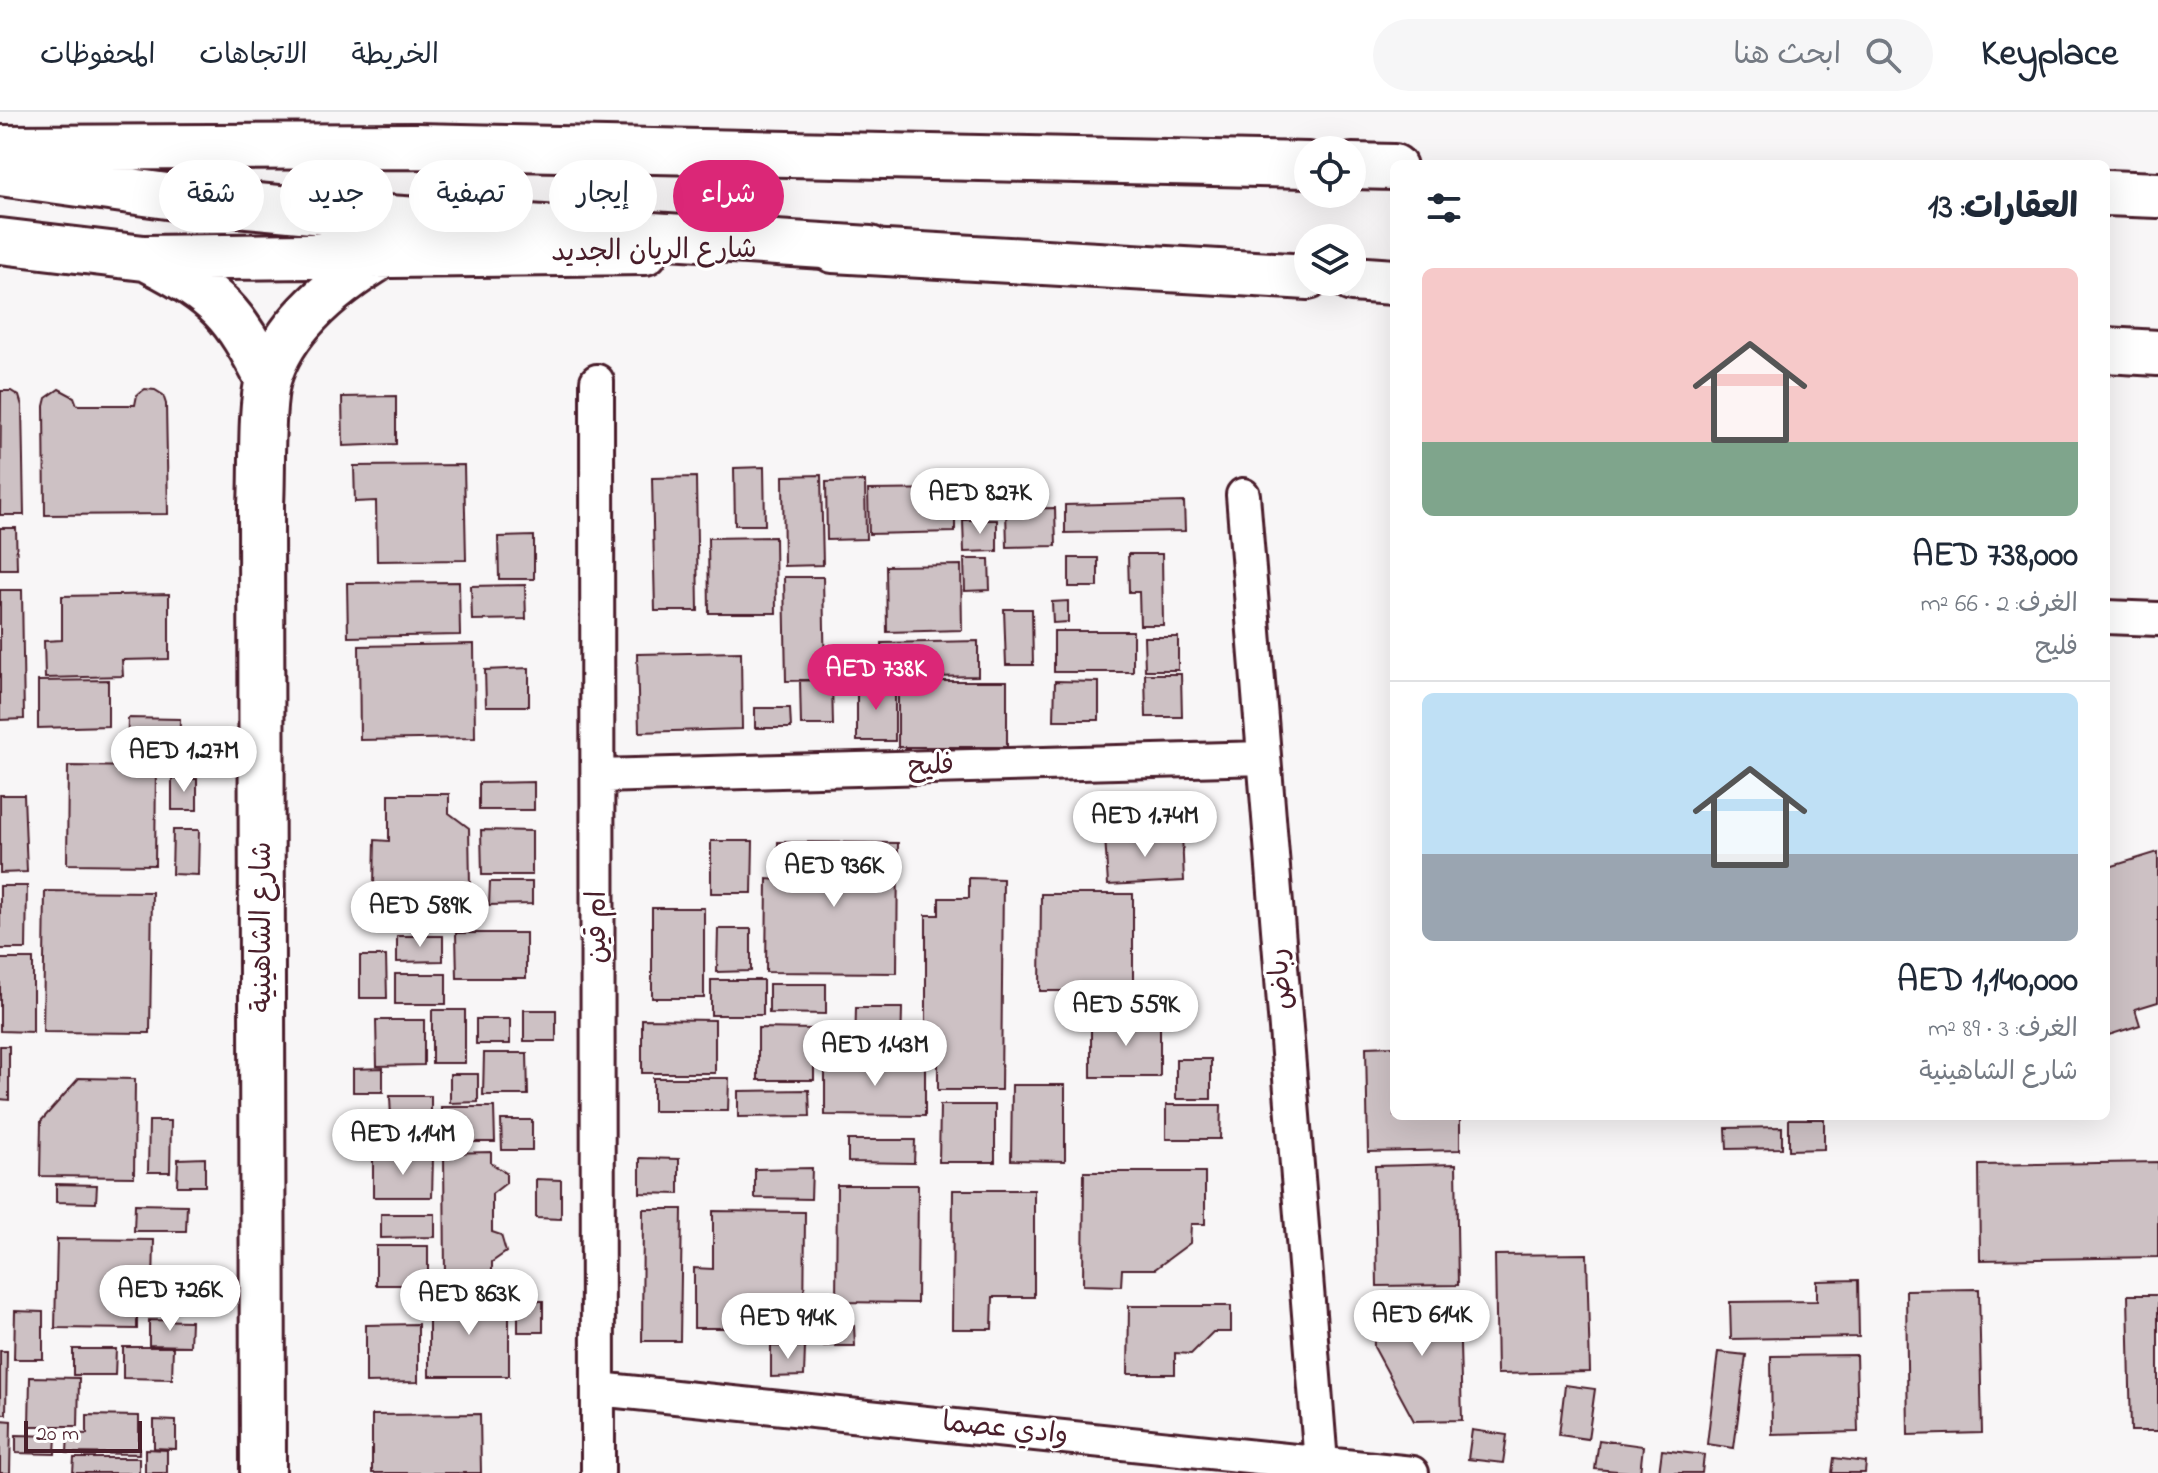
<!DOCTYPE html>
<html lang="ar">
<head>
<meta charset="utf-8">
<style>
  body { margin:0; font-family:"Indie Flower","Playpen Sans Arabic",sans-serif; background:#f6f6f7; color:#1f2937; direction:rtl; height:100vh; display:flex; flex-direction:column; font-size:30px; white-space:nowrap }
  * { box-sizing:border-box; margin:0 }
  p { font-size:26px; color:#747a83 }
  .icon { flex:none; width:44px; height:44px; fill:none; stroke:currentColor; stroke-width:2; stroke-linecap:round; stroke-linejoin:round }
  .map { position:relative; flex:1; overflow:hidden; direction:ltr }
  .drawer { position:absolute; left:1390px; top:48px; width:720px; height:960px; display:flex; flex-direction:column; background:#fff; border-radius:12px; box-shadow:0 8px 32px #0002; direction:rtl }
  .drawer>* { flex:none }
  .banner { position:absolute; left:24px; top:48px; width:760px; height:72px; direction:rtl; display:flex; gap:16px }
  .tools { position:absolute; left:1294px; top:24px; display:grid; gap:16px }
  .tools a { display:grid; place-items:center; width:72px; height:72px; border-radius:50%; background:#fff; box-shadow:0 8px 32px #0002; font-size:40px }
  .scale { position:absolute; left:24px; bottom:20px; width:118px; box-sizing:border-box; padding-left:8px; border:4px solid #4a1f2b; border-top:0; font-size:22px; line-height:28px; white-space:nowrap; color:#4a1f2b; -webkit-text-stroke:6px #fff; paint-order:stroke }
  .price { position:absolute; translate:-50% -68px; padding:0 18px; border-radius:28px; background:#fff; color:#222; font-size:26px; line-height:52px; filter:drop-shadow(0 2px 4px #0008) }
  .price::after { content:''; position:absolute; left:50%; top:48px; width:24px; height:18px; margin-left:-12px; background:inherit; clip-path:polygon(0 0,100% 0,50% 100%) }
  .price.selected { background:#db2777; color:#fff }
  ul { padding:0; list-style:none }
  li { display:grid; align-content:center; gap:16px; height:424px; padding:0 32px }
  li+li { border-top:2px solid #e0e1e3 }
  li span { display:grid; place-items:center; height:248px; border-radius:12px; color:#555 }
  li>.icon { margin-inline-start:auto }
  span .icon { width:144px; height:144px; fill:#fffc; stroke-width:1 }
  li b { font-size:34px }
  h2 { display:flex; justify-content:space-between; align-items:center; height:96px; padding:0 32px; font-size:34px }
  .chip { padding:0 28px; border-radius:36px; background:#fff; box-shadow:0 8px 32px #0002; font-size:28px; line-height:72px }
  .chip.selected { background:#db2777; color:#fff }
  header { display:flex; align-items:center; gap:48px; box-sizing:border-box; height:112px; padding:0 40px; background:#fff; border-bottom:2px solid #e0e1e3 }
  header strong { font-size:38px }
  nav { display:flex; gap:44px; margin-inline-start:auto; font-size:28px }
  .search { width:560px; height:72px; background:#f6f6f7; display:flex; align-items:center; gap:20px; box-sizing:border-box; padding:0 28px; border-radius:44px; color:#747a83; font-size:30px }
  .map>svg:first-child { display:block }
  .building { fill:#cdc1c4; stroke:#4a1f2b; stroke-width:2 }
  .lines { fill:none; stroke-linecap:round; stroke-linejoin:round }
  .street-casing { stroke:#4a1f2b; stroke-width:38 }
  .secondary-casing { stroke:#4a1f2b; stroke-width:50 }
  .highway-casing { stroke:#4a1f2b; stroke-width:50 }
  .street { stroke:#fff; stroke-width:32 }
  .secondary { stroke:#fff; stroke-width:44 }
  .highway { stroke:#fff; stroke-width:44 }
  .labels { text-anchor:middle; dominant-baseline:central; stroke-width:6; stroke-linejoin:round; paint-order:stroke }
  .street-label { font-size:28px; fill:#4a1f2b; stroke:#fff }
</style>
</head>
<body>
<header>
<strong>Keyplace</strong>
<div class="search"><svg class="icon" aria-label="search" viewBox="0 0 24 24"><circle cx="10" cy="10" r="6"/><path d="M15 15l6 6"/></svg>ابحث هنا</div>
<nav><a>الخريطة</a><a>الاتجاهات</a><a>المحفوظات</a></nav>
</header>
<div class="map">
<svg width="2158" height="1361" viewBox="0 0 2158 1361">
  <rect width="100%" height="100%" fill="#f8f6f7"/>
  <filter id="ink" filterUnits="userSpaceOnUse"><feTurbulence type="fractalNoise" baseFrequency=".0125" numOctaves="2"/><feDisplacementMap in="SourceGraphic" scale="16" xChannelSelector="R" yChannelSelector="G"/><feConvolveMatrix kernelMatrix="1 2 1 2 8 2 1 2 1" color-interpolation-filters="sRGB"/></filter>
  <g filter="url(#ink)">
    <path class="building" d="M59 277 74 285 77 293H135L137 283 145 277 155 278 163 283 166 292 168 402 45 403 44 294 46 286Z
      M1 279H11L19 284 22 294 24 403H0Z
      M396 284V332L343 334 342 285Z
      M464 353 466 448 377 449 376 389 355 390 354 354Z
      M764 355 765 413H735L734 356Z
      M821 363 823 453 784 454 783 364Z
      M696 365 698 499H655L652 366Z
      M997 366V393L965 394V367Z
      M865 369 866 427 827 428 826 370Z
      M955 377V420L869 422 868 378Z
      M1184 390 1185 419 1065 421V393Z
      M1055 396 1056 434 1007 435 1006 397Z
      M963 408H997V439L964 440Z
      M0 416H16L17 457H0Z
      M534 424V467H499L498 425Z
      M775 425 776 501H709L708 426Z
      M1128 442H1162L1163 513H1140L1139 480H1129Z
      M1069 446H1098V475H1069Z
      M964 447H989L990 478 965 479Z
      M961 453 962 518 887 520 886 454Z
      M784 465H823L825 568 786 569Z
      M459 470 460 523 348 525 347 471Z
      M525 473 526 507 472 508 471 474Z
      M0 478H22L24 607 0 608Z
      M169 482V547L122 548 123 564 45 566 44 529 62 528V484Z
      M1068 489V510L1053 511 1052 490Z
      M1004 497H1032L1033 553H1006Z
      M1054 519H1133V560H1054Z
      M1144 525H1178V558H1145Z
      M978 529V564L883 566 882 531Z
      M474 532 475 626 360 628 359 534Z
      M741 540 742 617 639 620 637 542Z
      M529 556V594H486L485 558Z
      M1145 562H1181L1182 605H1146Z
      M108 568V614L38 616V569Z
      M800 568H832L833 613H801Z
      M898 569H1007V635H898Z
      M1055 569 1099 570V608H1054Z
      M857 570 895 571V629H857Z
      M755 596H790L791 616H755Z
      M128 606 180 607 179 652H127Z
      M68 654 156 655 155 753 67 752Z
      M172 667H197V698H172Z
      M534 670V698H479V671Z
      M389 682H449V701L469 716 470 773H374L375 728 389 729Z
      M0 683H24L27 760 0 761Z
      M173 718H199L198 763 172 762Z
      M481 718 532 719V763H482Z
      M1182 721 1184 769 1108 773 1105 724Z
      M711 729H753L752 781H711Z
      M778 730 898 731 897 861 766 860 767 767 778 768Z
      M2158 740V890L2135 897 2140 913 2106 924V756Z
      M969 766 1003 767 1001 978H938V915H926V803H939V786H969Z
      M490 770H532V792L489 793Z
      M0 774H27L26 837H0Z
      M45 779 152 780 150 921 43 920Z
      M1041 782H1133V879H1040Z
      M652 796H704V886H652Z
      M718 817H751V859L717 860Z
      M456 821H526V866H457Z
      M397 824H443V849L397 850Z
      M360 844H386L387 886H360Z
      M0 847H33V920L0 919Z
      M395 862H446V892H395Z
      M711 868H763V903H711Z
      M769 872H826V902L769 901Z
      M856 896H902L901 940H855Z
      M432 898H465V951H432Z
      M524 898H556V929H524Z
      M476 907H510V932H476Z
      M642 907 715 908V961H642Z
      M1091 907H1160V965H1091Z
      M376 908H424V953L377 954Z
      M758 916 814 917V968H758Z
      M0 934H9V988L0 987Z
      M1394 934V1004H1460V1038L1368 1040 1366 935Z
      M484 941H527L528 983H483Z
      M1176 947H1211V987H1176Z
      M825 948 925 949V1004L825 1003Z
      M383 956V980H353V957Z
      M450 962H478V990L450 991Z
      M79 966 135 967 134 1065 40 1064 41 1009Z
      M653 966H729L728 999H653Z
      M1012 973H1065V1049L1011 1048Z
      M809 978 810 1004 738 1005V979Z
      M390 984H431V1023L357 1024V1007H391Z
      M940 993H995V1050H939Z
      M1166 993H1221L1220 1027H1166Z
      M441 995H494L495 1030H441Z
      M1789 1007H1824V1037L1789 1038Z
      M501 1008H532V1038H502Z
      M149 1009H171L170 1060H148Z
      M1782 1015V1036L1727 1037 1726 1016Z
      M848 1028H915L914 1051 848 1050Z
      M491 1040V1051L506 1061V1071L492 1082V1120L501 1123 506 1140 492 1150V1167H445L444 1041Z
      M373 1045H433L432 1085H373Z
      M205 1046V1074H177L178 1047Z
      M640 1046 679 1047V1082L640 1081Z
      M2158 1050V1145L1980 1148 1979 1053Z
      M1456 1052 1458 1173 1377 1174 1375 1054Z
      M812 1056 811 1087 755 1086V1057Z
      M1084 1060H1205V1112H1191L1190 1131 1155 1157H1122L1121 1174 1083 1173Z
      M536 1067 561 1068V1107L536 1106Z
      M56 1072 97 1073 96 1091 56 1090Z
      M837 1073H918L917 1191 836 1190Z
      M953 1078H1034V1185H993L992 1217H952Z
      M135 1092 187 1093 186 1119H134Z
      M643 1097H682L680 1229H642Z
      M713 1099 805 1100 804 1216H694V1156L713 1157Z
      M381 1102H435V1125L381 1126Z
      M57 1127 154 1128 153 1173H137V1217L55 1216Z
      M376 1134H428V1173H376Z
      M1587 1142 1590 1260 1497 1262 1495 1143Z
      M1858 1168 1859 1225 1731 1227 1730 1190 1817 1189V1169Z
      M1979 1177 1982 1321 1908 1323 1906 1178Z
      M2128 1183H2158V1319H2131Z
      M509 1185V1264H429V1186Z
      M518 1189H543V1220H518Z
      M1129 1194H1231V1220H1213L1191 1242 1175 1241V1262H1128Z
      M1459 1194 1462 1308 1414 1309 1374 1235 1373 1195Z
      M15 1199 43 1200V1247H14Z
      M149 1208 191 1209 190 1234 149 1233Z
      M418 1212V1270L366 1271V1213Z
      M816 1214H854L855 1234H816Z
      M771 1234 805 1235 804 1264 771 1265Z
      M123 1235H173L172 1267 123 1266Z
      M73 1237H116L115 1263H73Z
      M0 1239H7L6 1302H0Z
      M1718 1240 1746 1243 1734 1336 1707 1332Z
      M1856 1243 1858 1320 1772 1322 1771 1244Z
      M30 1265 79 1266 78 1314H29Z
      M1565 1273 1595 1277 1588 1327 1559 1323Z
      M480 1302 481 1361H372V1303Z
      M87 1303 139 1304V1342L67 1341 68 1321 87 1322Z
      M0 1308 11 1309 10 1361H0Z
      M154 1308 176 1309V1337L154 1336Z
      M1472 1318 1507 1323 1503 1351 1468 1347Z
      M16 1323 56 1324 55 1342 16 1341Z
      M1599 1328 1643 1334 1640 1361 1595 1357Z
      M145 1337 167 1338V1361H145Z
      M1662 1338 1704 1343 1702 1361H1659Z
      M74 1346H139V1361H73Z
      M1834 1346 1866 1350 1865 1361H1832Z"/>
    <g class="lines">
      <defs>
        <path id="street" d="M597 269 598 1361
          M1243 383 1321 1351
          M2106 505 2158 507
          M598 664 1264 646
          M598 1277 1412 1361"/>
        <path id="secondary" d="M0 129 144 146 645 140
          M833 138 1308 165
          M150 148C218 183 234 201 268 268
          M1352 167 1394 170
          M2106 238 2158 241
          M263 1361 261 392C263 360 260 295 268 268 284 212 337 171 384 143"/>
        <path id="highway" d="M0 36 416 34 1308 53
          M1352 54 1394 55
          M0 61 203 89 388 106 870 137
          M2106 81 2158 83"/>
      </defs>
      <use href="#street" class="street-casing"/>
      <use href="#secondary" class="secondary-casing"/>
      <use href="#highway" class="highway-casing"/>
      <use href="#street" class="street"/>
      <use href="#secondary" class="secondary"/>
      <use href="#highway" class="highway"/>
    </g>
  </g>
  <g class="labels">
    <g class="street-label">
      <text transform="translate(654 140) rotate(-1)">شارع الريان الجديد</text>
      <text transform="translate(931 655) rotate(-1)">فليح</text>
      <text transform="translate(263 815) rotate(-90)">شارع الشاهينية</text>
      <text transform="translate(598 815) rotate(-90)">ام قين</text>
      <text transform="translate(1282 867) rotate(-95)">رباض</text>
      <text transform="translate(1005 1318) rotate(6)">وادي عصما</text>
    </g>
  </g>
</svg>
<div class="tools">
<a><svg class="icon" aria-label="locate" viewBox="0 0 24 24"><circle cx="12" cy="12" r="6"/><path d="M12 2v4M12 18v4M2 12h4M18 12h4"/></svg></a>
<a><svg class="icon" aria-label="layers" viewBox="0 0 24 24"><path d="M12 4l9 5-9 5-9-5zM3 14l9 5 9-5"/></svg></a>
</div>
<div class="scale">20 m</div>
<b class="price" style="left:980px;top:424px">AED 827K</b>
<b class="price selected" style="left:876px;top:600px">AED 738K</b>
<b class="price" style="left:184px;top:682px">AED 1.27M</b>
<b class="price" style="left:1145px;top:747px">AED 1.74M</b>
<b class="price" style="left:834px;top:797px">AED 936K</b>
<b class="price" style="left:420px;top:837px">AED 589K</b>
<b class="price" style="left:1126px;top:936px">AED 559K</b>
<b class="price" style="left:875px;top:976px">AED 1.43M</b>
<b class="price" style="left:403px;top:1065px">AED 1.14M</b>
<b class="price" style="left:170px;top:1221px">AED 726K</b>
<b class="price" style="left:469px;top:1225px">AED 863K</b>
<b class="price" style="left:1422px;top:1246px">AED 614K</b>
<b class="price" style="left:788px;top:1249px">AED 914K</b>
<div class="banner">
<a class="chip selected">شراء</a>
<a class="chip">إيجار</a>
<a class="chip">تصفية</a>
<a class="chip">جديد</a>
<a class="chip">شقة</a>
</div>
<section class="drawer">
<h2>العقارات: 13<svg class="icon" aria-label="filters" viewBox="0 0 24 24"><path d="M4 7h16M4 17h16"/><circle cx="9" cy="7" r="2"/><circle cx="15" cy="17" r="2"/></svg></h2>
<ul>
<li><span style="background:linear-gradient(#f6c9c9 70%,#7fa58c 0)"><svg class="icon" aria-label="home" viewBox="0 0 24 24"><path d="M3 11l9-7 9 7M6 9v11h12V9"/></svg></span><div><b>AED 738,000</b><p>الغرف: 2 · 66 m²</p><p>فليح</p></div></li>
<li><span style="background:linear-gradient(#bfe0f5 65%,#9aa5b1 0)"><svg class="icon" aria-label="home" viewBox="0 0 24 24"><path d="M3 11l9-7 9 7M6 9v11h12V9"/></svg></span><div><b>AED 1,140,000</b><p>الغرف: 3 · 89 m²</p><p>شارع الشاهينية</p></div></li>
</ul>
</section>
</div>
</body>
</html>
